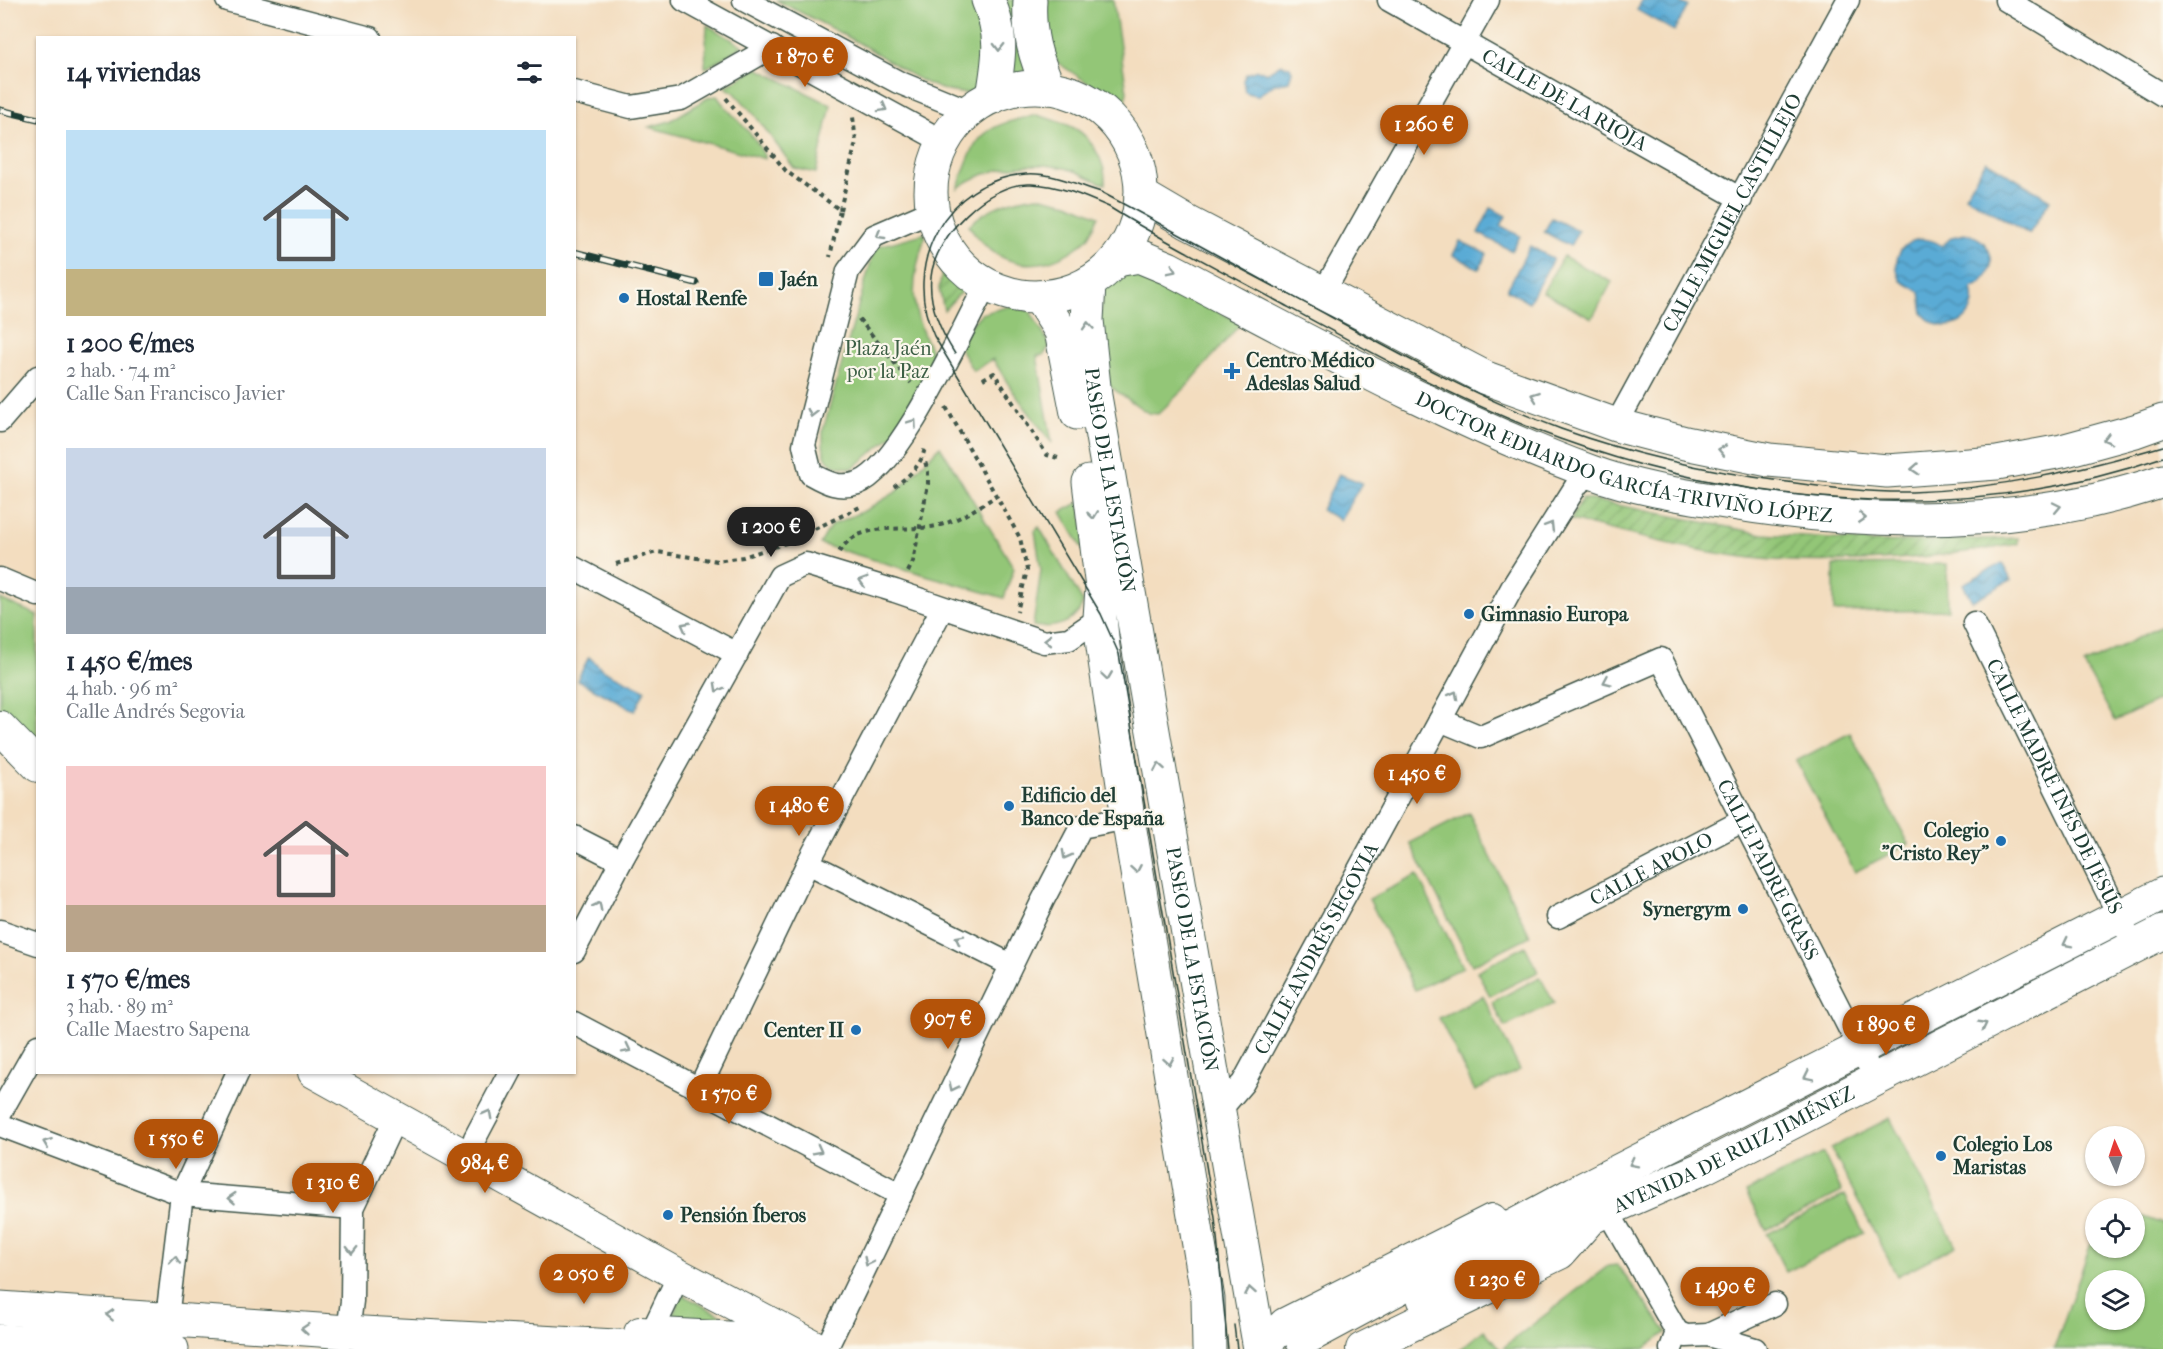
<!DOCTYPE html>
<html lang="es">
<head>
<meta charset="utf-8">
<style>
  body { margin:0; font-family:"IM FELL French Canon",serif; background:#f2f2f3; color:#1f2937; height:100vh; display:flex; flex-direction:column; font-size:22px; white-space:nowrap }
  * { box-sizing:border-box; margin:0 }
  p { font-size:20px; color:#747a83 }
  .icon { flex:none; width:33px; height:33px; fill:none; stroke:currentColor; stroke-width:2; stroke-linecap:round; stroke-linejoin:round }
  .map { position:relative; flex:1; overflow:hidden }
  .side { position:absolute; left:36px; top:36px; width:540px; height:1038px; display:flex; flex-direction:column; background:#fff; border-radius:0px; box-shadow:0 2px 4px #0004 }
  .side>* { flex:none }
  .needle { width:39px; rotate:357deg }
  .tools { position:absolute; left:2085px; top:1126px; display:grid; gap:12px }
  .tools a { display:grid; place-items:center; width:60px; height:60px; border-radius:50%; background:#fff; box-shadow:0 2px 4px #0004; font-size:30px }
  .price { position:absolute; translate:-50% -51px; padding:0 14px; border-radius:21px; background:#b45309; color:#fff; font-size:20px; line-height:39px; filter:drop-shadow(0 2px 3px #0008) }
  .price::after { content:''; position:absolute; left:50%; top:36px; width:18px; height:14px; margin-left:-9px; background:inherit; clip-path:polygon(0 0,100% 0,50% 100%) }
  .price.on { background:#222; color:#fff }
  ul { padding:0; list-style:none }
  li { display:grid; align-content:center; gap:12px; height:318px; padding:0 30px }
  li span { display:grid; place-items:center; height:186px; border-radius:0px; color:#555 }
  li>.icon { margin-inline-start:auto }
  span .icon { width:108px; height:108px; fill:#fffc; stroke-width:1 }
  li b { font-size:26px }
  h2 { display:flex; justify-content:space-between; align-items:center; height:72px; padding:0 30px; font-size:26px }
  .map>svg:first-child { display:block }
  .green { fill:#93c677; stroke:#598256; stroke-width:1.5; fill-rule:evenodd }
  .garden { fill:url(#garden-furrows); stroke:#598256; stroke-width:1.5 }
  .water { fill:url(#water-waves); stroke:#3c7484; stroke-width:1.5 }
  .lines { fill:none; stroke-linecap:round; stroke-linejoin:round }
  .street-casing { stroke:#3f5549; stroke-width:25 }
  .secondary-casing { stroke:#3f5549; stroke-width:34 }
  .primary-casing { stroke:#3f5549; stroke-width:35 }
  .highway-casing { stroke:#3f5549; stroke-width:35 }
  .path { stroke:#3f5549; stroke-width:4; stroke-dasharray:4.5 4.5; stroke-linecap:butt }
  .street { stroke:#fff; stroke-width:22 }
  .secondary { stroke:#fff; stroke-width:32 }
  .primary { stroke:#fff; stroke-width:33 }
  .highway { stroke:#fff; stroke-width:33 }
  .tram { stroke:#1f3d34; stroke-width:1.5 }
  .rail-casing { stroke:#1f3d34; stroke-width:7 }
  .rail { stroke:#fbf7ec; stroke-width:4.5; stroke-dasharray:14; stroke-linecap:butt }
  .oneway { stroke:#8f9e9a }
  .poi-dot { fill:#1f6fb2; stroke:#fbf7ec; stroke-width:2 }
  .labels { text-anchor:middle; dominant-baseline:central; stroke-width:4.5; stroke-linejoin:round; paint-order:stroke }
  .street-label { font-size:20px; fill:#1f3d34; stroke:#fbf7ec }
  .poi-label { font-size:20px; font-weight:bold; fill:#1f3d34; stroke:#fbf7ec; text-anchor:start }
  .park-label { font-size:20px; fill:#3c5f45; stroke:#fbf7ec }
</style>
</head>
<body>
<div class="map">
<svg width="2163" height="1349" viewBox="0 0 2163 1349">
  <defs>
    <pattern id="garden-furrows" width="10" height="10" patternUnits="userSpaceOnUse" patternTransform="scale(1.5)"><rect width="10" height="10" fill="#93c677"/><path d="M-1 1l2-2M0 10L10 0M9 11l2-2" fill="none" stroke="#77a262"/></pattern>
    <pattern id="water-waves" width="16" height="10" patternUnits="userSpaceOnUse" patternTransform="scale(1.5)"><rect width="16" height="10" fill="#5aabd5"/><path d="M0 5q4-4 8 0t8 0" fill="none" stroke="#4a8cae"/></pattern>
  </defs>
  <rect width="100%" height="100%" fill="#fbf7ec"/>
  <filter id="ink" filterUnits="userSpaceOnUse"><feTurbulence type="fractalNoise" baseFrequency=".0167" numOctaves="2"/><feDisplacementMap in="SourceGraphic" scale="12" xChannelSelector="R" yChannelSelector="G"/><feConvolveMatrix kernelMatrix="1 2 1 2 8 2 1 2 1" color-interpolation-filters="sRGB"/></filter>
  <filter id="wash" filterUnits="userSpaceOnUse"><feTurbulence type="fractalNoise" baseFrequency=".008" numOctaves="4" result="noise"/><feDisplacementMap in="SourceGraphic" scale="24" xChannelSelector="R" yChannelSelector="G"/><feGaussianBlur stdDeviation="1.35" result="paint"/><feColorMatrix in="noise" values="0 0 0 0 0 0 0 0 0 0 0 0 0 0 0 0 0 1.4 0 .05"/><feComposite in="paint" operator="in"/></filter>
  <g filter="url(#wash)">
    <rect width="100%" height="100%" fill="#f3ddbf"/>
    <path class="green" d="M776 0H971L980 9 987 26 983 81 972 93C935 96 901 68 871 50 840 32 808 16 776 0Z
      M1004 0H1019L1034 77 1011 79Z
      M1046 0H1113L1127 92 1124 105 1116 106 1106 95 1058 63 1048 48 1043 8Z
      M707 25 743 46 706 68 705 67Z
      M757 68 831 105 816 173 794 168 754 114 734 92 725 87Z
      M717 96C732 118 757 134 765 159L649 127 670 121 709 97Z
      M1037 115C1049 119 1063 122 1074 128 1091 136 1107 165 1105 184 1094 181 1085 175 1075 171 1039 159 989 166 958 188 975 135 981 126 1037 115Z
      M1037 196 1068 203 1099 216C1095 223 1092 234 1086 240 1045 276 997 271 969 225 990 206 1010 200 1037 196Z
      M926 233C910 285 908 310 935 358L913 407 897 432 853 468C824 467 822 456 823 430L875 247Z
      M1563 256 1612 282 1592 318 1543 292Z
      M1133 268 1241 323 1187 386 1158 414 1148 413 1105 383 1097 340 1105 282 1116 274Z
      M1010 306 1030 311 1050 345 1044 355 1037 356 1052 443 1012 390 993 359 973 371 956 341 981 314Z
      M940 446 1014 568 1004 598 820 544 831 525 866 510 896 492Z
      M1080 502 1090 562 1061 512Z
      M1039 527 1083 602C1077 624 1053 629 1033 626L1041 570 1035 531Z
      M1947 564 1948 610 1834 612V565Z
      M0 599 37 615V747L0 709Z
      M2163 625V698L2115 721 2084 665Z
      M1850 733 1909 844 1855 872 1796 761Z
      M1469 813 1530 936 1472 965 1410 843Z
      M1417 875 1463 967 1415 990 1369 899Z
      M1525 946 1538 972 1490 996 1477 971Z
      M1540 977 1554 1003 1505 1027 1492 1002Z
      M1483 996 1520 1070 1475 1091 1439 1018Z
      M1890 1118 1956 1246 1897 1276 1831 1148Z
      M1823 1153 1842 1192 1766 1230 1746 1192Z
      M1845 1195 1864 1233 1786 1272 1767 1234Z
      M2135 1214 2163 1224V1349H2054L2095 1232 2096 1248H2134ZM2096 1281H2134V1320H2096Z
      M1617 1265 1667 1332 1644 1349H1506L1504 1347 1608 1266Z
      M681 1294 752 1332 669 1327Z
      M1484 1330 1500 1349H1460Z"/>
    <path class="garden" d="M943 267 964 289 944 310 939 289Z
      M1582 498 1763 534 1873 542 2018 538V544C1937 558 1855 565 1772 560 1706 555 1635 536 1571 520Z"/>
    <path class="water" d="M1642 0H1677L1688 6 1674 31 1637 10Z
      M1281 64 1290 67 1292 71 1289 81 1275 84 1257 96 1245 92 1243 80 1246 74 1257 70 1267 73Z
      M1986 161 2050 200 2029 234 1965 196Z
      M1491 208 1506 216 1501 226 1520 236 1512 251 1478 233Z
      M1552 218 1578 231 1570 246 1544 232Z
      M1965 234C1996 238 2001 276 1972 288 1981 320 1945 340 1923 314L1920 292 1901 281C1885 251 1916 227 1942 246L1952 237Z
      M1460 241 1487 254 1479 269 1453 255Z
      M1530 246 1553 259 1529 302 1507 290Z
      M1339 474 1362 483 1340 520 1321 510Z
      M2002 563 2011 580 1972 601 1963 584Z
      M589 657 602 669 645 690 635 711 577 680Z"/>
  </g>
  <g filter="url(#ink)">
    <g class="lines">
      <defs>
        <g id="street">
          <path d="M227 0 370 38"/>
          <path d="M684 0 944 142"/>
          <path d="M744 0 898 82 969 111"/>
          <path id="s1" d="M1389 0 1741 199"/>
          <path d="M2006 0 2163 95"/>
          <path d="M574 92 631 107 681 99 772 47"/>
          <path d="M932 211 874 236 848 271 804 445 811 474C827 483 839 489 858 483 899 468 958 338 980 297L992 288"/>
          <path d="M1323 293 1488 0"/>
          <path d="M0 421 38 377"/>
          <path id="s2" d="M1616 425 1848 0"/>
          <path d="M574 568 737 654"/>
          <path d="M0 579 38 595"/>
          <path id="s3" d="M1974 623 2125 928"/>
          <path id="s4" d="M1440 720 1481 737 1661 659 1866 1061"/>
          <path d="M574 837 621 861"/>
          <path d="M808 863 1011 965"/>
          <path id="s5" d="M1558 917 1744 820"/>
          <path d="M0 931 38 944"/>
          <path d="M574 951 621 861 780 576 806 564 895 591 1044 642 1069 639 1100 618"/>
          <path d="M574 1023 901 1195"/>
          <path d="M700 1087 808 863 942 609"/>
          <path id="s6" d="M1219 1111 1243 1083 1513 586 1578 483 1593 473"/>
          <path d="M0 1113 38 1046"/>
          <path d="M0 1125 182 1194 353 1208"/>
          <path d="M469 1156 475 1138 510 1072"/>
          <path d="M1607 1210 1677 1332 1671 1349"/>
          <path d="M167 1318 182 1194 238 1072"/>
          <path d="M348 1332 352 1301 353 1208 396 1117"/>
          <path d="M1677 1332 1686 1336 1708 1335 1755 1349"/>
          <path d="M651 1334 679 1275"/>
          <path d="M1708 1335 1775 1304"/>
          <path d="M826 1349 1043 900 1081 827 1128 818"/>
        </g>
        <path id="secondary" d="M0 727 38 766
          M314 1072 679 1275 819 1349
          M640 1333 758 1339 796 1347
          M1260 1349 1285 1324 1492 1220
          M1362 1349 1560 1253 1590 1219"/>
        <g id="primary">
          <path d="M988 0C1004 37 999 58 993 97"/>
          <path d="M1030 0C1028 33 1035 58 1049 88"/>
          <path id="s7" d="M1089 284 1087 320 1095 396 1260 1349"/>
          <path d="M1039 297 1061 331 1077 413"/>
          <path d="M1089 482 1102 588 1100 618 1103 647 1128 818 1208 1299 1209 1349"/>
          <path id="s8" d="M1424 1299 1607 1210 1703 1168 2163 932"/>
          <path d="M0 1308 363 1333 674 1349"/>
          <path d="M1302 1340 1575 1193 2163 894"/>
          <path d="M0 1341 172 1349"/>
        </g>
        <g id="highway">
          <circle cx="1036" cy="192" r="105"/>
          <path d="M1141 195 1187 222 1486 378 1616 425 1685 443 1769 460 1887 471 1997 463 2062 451 2135 431 2163 421"/>
          <path id="s9" d="M1117 260 1139 256 1168 268C1306 340 1445 418 1591 472 1634 488 1679 495 1725 502 1869 526 2023 529 2163 481"/>
        </g>
      </defs>
      <use href="#street" class="street-casing"/>
      <use href="#secondary" class="secondary-casing"/>
      <use href="#primary" class="primary-casing"/>
      <use href="#highway" class="highway-casing"/>
      <path class="path" d="M726 98 786 171 840 210 830 257
        M840 210 856 142 853 117
        M859 319 911 383
        M983 379 994 373 1047 455 1058 458
        M946 407 1020 538 1027 570 1017 612
        M894 487C909 476 922 465 925 447
        M839 552C860 519 903 533 936 526 959 521 978 507 998 495
        M616 564 657 552 717 561 743 557 786 543 862 506
        M908 572 913 562 928 484V472L924 458"/>
      <use href="#street" class="street"/>
      <use href="#secondary" class="secondary"/>
      <use href="#primary" class="primary"/>
      <use href="#highway" class="highway"/>
      <path class="tram" d="M955 354C941 332 928 304 931 277 935 236 988 182 1031 184 1059 185 1084 196 1109 207 1163 241 1221 270 1277 301 1368 351 1461 403 1560 439 1750 508 1970 525 2163 457
        M1234 1325 1237 1349
        M1228 1349 1215 1218 1119 654 1101 614 934 336C901 265 945 180 1026 174 1050 172 1078 185 1101 192 1178 233 1254 276 1331 317 1406 358 1481 399 1561 429 1633 455 1712 472 1788 482 1829 488 1871 493 1912 492 1998 489 2081 470 2163 446"/>
      <defs>
        <path id="rail" d="M0 110 38 119
          M574 252 696 283"/>
      </defs>
      <use href="#rail" class="rail-casing"/>
      <use href="#rail" class="rail"/>
    </g>
    <defs><path id="oneway-chevron" d="M-2-3.5L2.5 0L-2 3.5" fill="none" stroke-width="1.6" stroke-linecap="round" stroke-linejoin="round" transform="scale(1.5)"/></defs>
    <g class="oneway">
      <use href="#oneway-chevron" transform="translate(999 47) rotate(91)"/>
      <use href="#oneway-chevron" transform="translate(883 108) rotate(29)"/>
      <use href="#oneway-chevron" transform="translate(880 235) rotate(149)"/>
      <use href="#oneway-chevron" transform="translate(1172 270) rotate(26)"/>
      <use href="#oneway-chevron" transform="translate(1088 326) rotate(-94)"/>
      <use href="#oneway-chevron" transform="translate(1535 396) rotate(-160)"/>
      <use href="#oneway-chevron" transform="translate(812 413) rotate(104)"/>
      <use href="#oneway-chevron" transform="translate(913 423) rotate(-55)"/>
      <use href="#oneway-chevron" transform="translate(2107 439) rotate(165)"/>
      <use href="#oneway-chevron" transform="translate(1722 450) rotate(-169)"/>
      <use href="#oneway-chevron" transform="translate(1915 469) rotate(176)"/>
      <use href="#oneway-chevron" transform="translate(2057 507) rotate(-12)"/>
      <use href="#oneway-chevron" transform="translate(1093 515) rotate(83)"/>
      <use href="#oneway-chevron" transform="translate(1862 518) rotate(3)"/>
      <use href="#oneway-chevron" transform="translate(1550 526) rotate(-58)"/>
      <use href="#oneway-chevron" transform="translate(863 581) rotate(-163)"/>
      <use href="#oneway-chevron" transform="translate(685 626) rotate(-152)"/>
      <use href="#oneway-chevron" transform="translate(1048 640) rotate(180)"/>
      <use href="#oneway-chevron" transform="translate(1107 676) rotate(82)"/>
      <use href="#oneway-chevron" transform="translate(1607 681) rotate(156)"/>
      <use href="#oneway-chevron" transform="translate(718 688) rotate(119)"/>
      <use href="#oneway-chevron" transform="translate(1454 695) rotate(-61)"/>
      <use href="#oneway-chevron" transform="translate(1159 767) rotate(-100)"/>
      <use href="#oneway-chevron" transform="translate(1066 855) rotate(118)"/>
      <use href="#oneway-chevron" transform="translate(1136 869) rotate(80)"/>
      <use href="#oneway-chevron" transform="translate(598 906) rotate(-63)"/>
      <use href="#oneway-chevron" transform="translate(959 939) rotate(-153)"/>
      <use href="#oneway-chevron" transform="translate(2067 943) rotate(153)"/>
      <use href="#oneway-chevron" transform="translate(1983 1025) rotate(-27)"/>
      <use href="#oneway-chevron" transform="translate(627 1049) rotate(27)"/>
      <use href="#oneway-chevron" transform="translate(1169 1061) rotate(80)"/>
      <use href="#oneway-chevron" transform="translate(1808 1076) rotate(154)"/>
      <use href="#oneway-chevron" transform="translate(953 1087) rotate(116)"/>
      <use href="#oneway-chevron" transform="translate(488 1114) rotate(-62)"/>
      <use href="#oneway-chevron" transform="translate(47 1143) rotate(-159)"/>
      <use href="#oneway-chevron" transform="translate(818 1150) rotate(28)"/>
      <use href="#oneway-chevron" transform="translate(1633 1163) rotate(153)"/>
      <use href="#oneway-chevron" transform="translate(232 1198) rotate(-176)"/>
      <use href="#oneway-chevron" transform="translate(352 1250) rotate(91)"/>
      <use href="#oneway-chevron" transform="translate(175 1260) rotate(-84)"/>
      <use href="#oneway-chevron" transform="translate(868 1262) rotate(116)"/>
      <use href="#oneway-chevron" transform="translate(1250 1291) rotate(-100)"/>
      <use href="#oneway-chevron" transform="translate(110 1315) rotate(-177)"/>
      <use href="#oneway-chevron" transform="translate(305 1329) rotate(-175)"/>
    </g>
  </g>
  <g class="poi-dot">
    <rect x="758" y="271" width="16" height="16" rx="3"/>
    <circle cx="624" cy="298" r="6"/>
    <path d="M1229 362h6v6h6v6h-6v6h-6v-6h-6v-6h6z"/>
    <circle cx="1469" cy="614" r="6"/>
    <circle cx="1009" cy="806" r="6"/>
    <circle cx="2001" cy="841" r="6"/>
    <circle cx="1743" cy="909" r="6"/>
    <circle cx="856" cy="1030" r="6"/>
    <circle cx="1941" cy="1156" r="6"/>
    <circle cx="668" cy="1215" r="6"/>
  </g>
  <g class="labels">
    <g class="street-label">
      <text stroke="none"><textPath href="#s1" startOffset="202">CALLE DE LA RIOJA</textPath></text>
      <text stroke="none"><textPath href="#s2" startOffset="242">CALLE MIGUEL CASTILLEJO</textPath></text>
      <text stroke="none"><textPath href="#s9" startOffset="552">DOCTOR EDUARDO GARCÍA-TRIVIÑO LÓPEZ</textPath></text>
      <text stroke="none"><textPath href="#s7" startOffset="198">PASEO DE LA ESTACIÓN</textPath></text>
      <text stroke="none"><textPath href="#s3" startOffset="182">CALLE MADRE INÉS DE JESÚS</textPath></text>
      <text stroke="none"><textPath href="#s5" startOffset="105">CALLE APOLO</textPath></text>
      <text stroke="none"><textPath href="#s4" startOffset="477">CALLE PADRE GRASS</textPath></text>
      <text stroke="none"><textPath href="#s6" startOffset="190">CALLE ANDRÉS SEGOVIA</textPath></text>
      <text stroke="none"><textPath href="#s7" startOffset="684">PASEO DE LA ESTACIÓN</textPath></text>
      <text stroke="none"><textPath href="#s8" startOffset="344">AVENIDA DE RUIZ JIMÉNEZ</textPath></text>
    </g>
    <g class="poi-label">
      <text x="780" y="279">Jaén</text>
      <text x="636" y="298">Hostal Renfe</text>
      <text x="1246" y="360">Centro Médico<tspan x="1246" dy="23">Adeslas Salud</tspan></text>
      <text x="1481" y="614">Gimnasio Europa</text>
      <text x="1021" y="795">Edificio del<tspan x="1021" dy="23">Banco de España</tspan></text>
      <text x="1989" y="830" text-anchor="end">Colegio<tspan x="1989" dy="23">"Cristo Rey"</tspan></text>
      <text x="1731" y="909" text-anchor="end">Synergym</text>
      <text x="844" y="1030" text-anchor="end">Center II</text>
      <text x="1953" y="1144">Colegio Los<tspan x="1953" dy="23">Maristas</tspan></text>
      <text x="680" y="1215">Pensión Íberos</text>
    </g>
    <g class="park-label">
      <text x="888" y="348">Plaza Jaén<tspan x="888" dy="23">por la Paz</tspan></text>
    </g>
  </g>
</svg>
<div class="tools">
<a><svg class="needle" viewBox="-14 -14 28 28"><path d="M0-13l5 13h-10z" fill="#e53935"/><path d="M0 13l5-13h-10z" fill="#747a83"/></svg></a>
<a><svg class="icon" aria-label="locate" viewBox="0 0 24 24"><circle cx="12" cy="12" r="6"/><path d="M12 2v4M12 18v4M2 12h4M18 12h4"/></svg></a>
<a><svg class="icon" aria-label="layers" viewBox="0 0 24 24"><path d="M12 4l9 5-9 5-9-5zM3 14l9 5 9-5"/></svg></a>
</div>
<b class="price" style="left:805px;top:88px">1 870 €</b>
<b class="price" style="left:1424px;top:156px">1 260 €</b>
<b class="price on" style="left:771px;top:558px">1 200 €</b>
<b class="price" style="left:1417px;top:805px">1 450 €</b>
<b class="price" style="left:799px;top:837px">1 480 €</b>
<b class="price" style="left:948px;top:1050px">907 €</b>
<b class="price" style="left:1886px;top:1056px">1 890 €</b>
<b class="price" style="left:729px;top:1125px">1 570 €</b>
<b class="price" style="left:176px;top:1170px">1 550 €</b>
<b class="price" style="left:485px;top:1194px">984 €</b>
<b class="price" style="left:333px;top:1214px">1 310 €</b>
<b class="price" style="left:584px;top:1305px">2 050 €</b>
<b class="price" style="left:1497px;top:1311px">1 230 €</b>
<b class="price" style="left:1725px;top:1318px">1 490 €</b>
<section class="side">
<h2>14 viviendas<svg class="icon" aria-label="filters" viewBox="0 0 24 24"><path d="M4 7h16M4 17h16"/><circle cx="9" cy="7" r="2"/><circle cx="15" cy="17" r="2"/></svg></h2>
<ul>
<li><span style="background:linear-gradient(#bfe0f5 75%,#c2b280 0)"><svg class="icon" aria-label="home" viewBox="0 0 24 24"><path d="M3 11l9-7 9 7M6 9v11h12V9"/></svg></span><div><b>1 200 €/mes</b><p>2 hab. · 74 m²</p><p>Calle San Francisco Javier</p></div></li>
<li><span style="background:linear-gradient(#c9d6e8 75%,#9aa5b1 0)"><svg class="icon" aria-label="home" viewBox="0 0 24 24"><path d="M3 11l9-7 9 7M6 9v11h12V9"/></svg></span><div><b>1 450 €/mes</b><p>4 hab. · 96 m²</p><p>Calle Andrés Segovia</p></div></li>
<li><span style="background:linear-gradient(#f6c9c9 75%,#b9a48a 0)"><svg class="icon" aria-label="home" viewBox="0 0 24 24"><path d="M3 11l9-7 9 7M6 9v11h12V9"/></svg></span><div><b>1 570 €/mes</b><p>3 hab. · 89 m²</p><p>Calle Maestro Sapena</p></div></li>
</ul>
</section>
</div>
</body>
</html>
